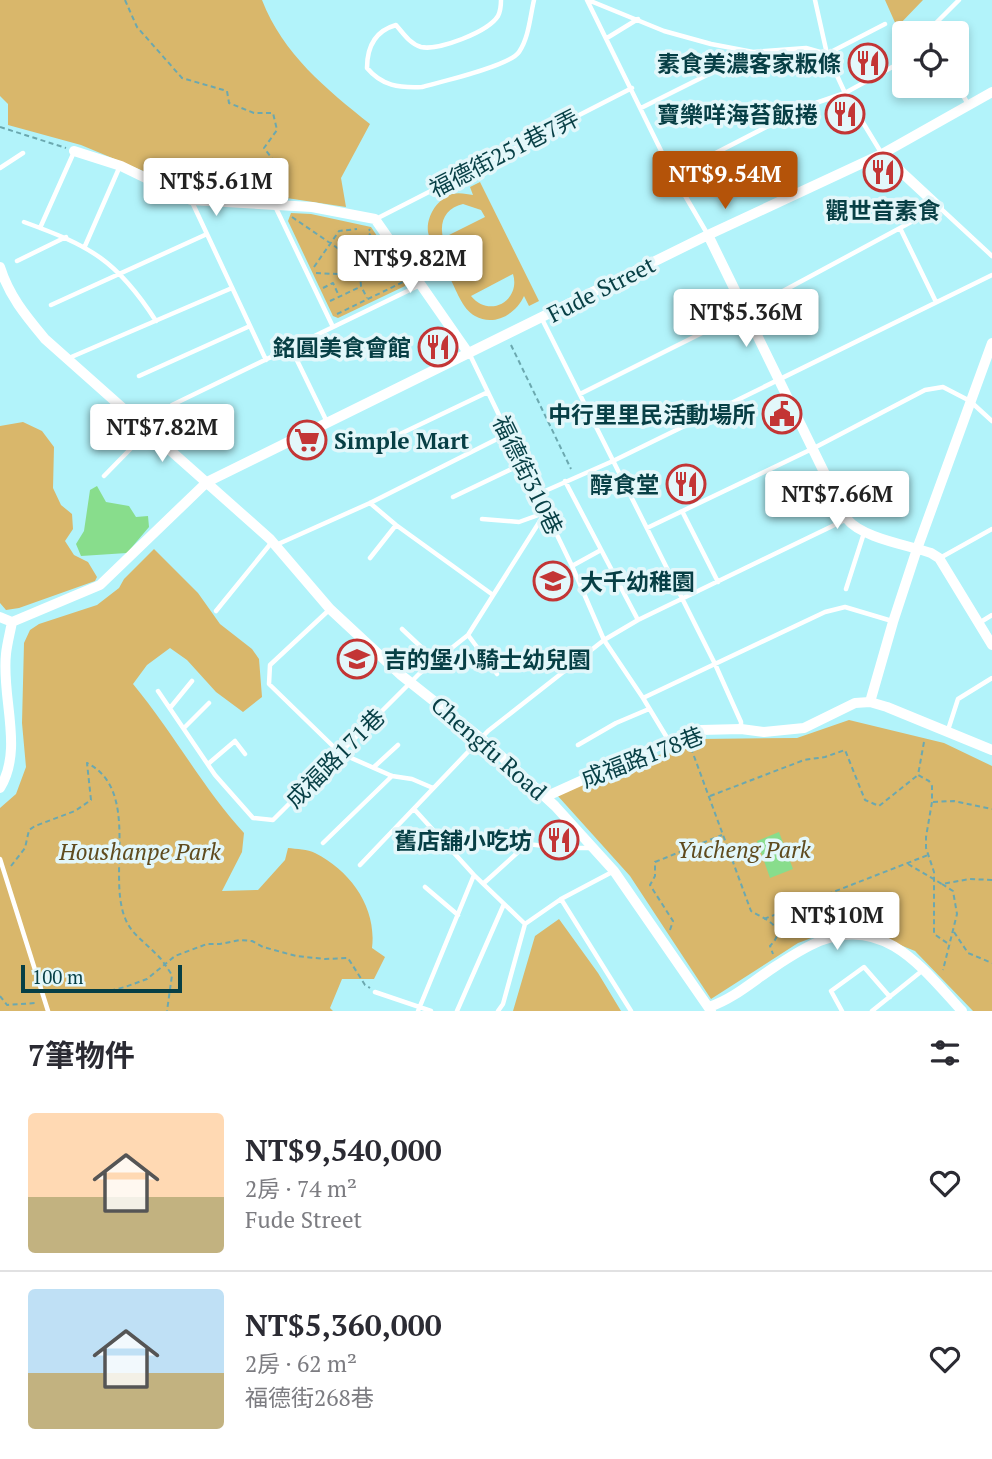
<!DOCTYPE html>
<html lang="zh-TW">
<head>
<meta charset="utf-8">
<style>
  body { margin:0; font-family:"PT Serif","Noto Sans TC",serif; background:#f2f2f3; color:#2b2b33; height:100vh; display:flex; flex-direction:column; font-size:26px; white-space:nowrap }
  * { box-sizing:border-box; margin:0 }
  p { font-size:23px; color:#7c7c81 }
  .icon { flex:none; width:38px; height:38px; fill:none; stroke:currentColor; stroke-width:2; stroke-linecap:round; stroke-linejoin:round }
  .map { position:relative; height:1011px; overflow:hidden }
  .details { display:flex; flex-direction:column; background:#fff; flex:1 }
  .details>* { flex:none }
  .buttons { position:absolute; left:892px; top:21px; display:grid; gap:14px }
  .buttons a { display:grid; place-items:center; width:77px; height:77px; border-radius:7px; background:#fff; box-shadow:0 4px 10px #0003; font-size:35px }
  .scale { position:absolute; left:21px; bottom:18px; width:161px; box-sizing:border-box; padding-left:7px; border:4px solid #073f45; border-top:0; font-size:19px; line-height:24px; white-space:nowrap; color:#073f45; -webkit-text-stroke:5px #e3f7fa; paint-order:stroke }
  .price { position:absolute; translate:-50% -60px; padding:0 16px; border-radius:7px; background:#fff; color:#222; font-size:23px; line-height:46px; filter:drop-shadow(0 2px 4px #0008) }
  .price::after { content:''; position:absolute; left:50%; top:42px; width:21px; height:16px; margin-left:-10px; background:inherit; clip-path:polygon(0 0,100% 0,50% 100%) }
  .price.current { background:#b45309; color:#fff }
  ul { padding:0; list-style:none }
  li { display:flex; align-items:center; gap:21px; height:175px; padding:0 28px }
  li+li { border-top:2px solid #e1e1e2 }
  li span { display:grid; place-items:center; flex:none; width:196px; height:140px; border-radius:7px; color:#555 }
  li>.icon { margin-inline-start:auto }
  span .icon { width:84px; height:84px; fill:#fffc; stroke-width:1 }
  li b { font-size:30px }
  h2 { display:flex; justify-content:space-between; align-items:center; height:84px; padding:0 28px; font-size:30px }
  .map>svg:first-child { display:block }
  .green { fill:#d9b76b; fill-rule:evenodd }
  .water { fill:#88dd8c }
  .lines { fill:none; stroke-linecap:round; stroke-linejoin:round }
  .path { stroke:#6ba8af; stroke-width:2; stroke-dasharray:5 3.5; stroke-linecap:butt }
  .lane { stroke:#fff; stroke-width:4.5 }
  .street { stroke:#fff; stroke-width:10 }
  .labels { text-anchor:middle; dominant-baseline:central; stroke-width:7; stroke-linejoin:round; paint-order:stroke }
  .poi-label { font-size:23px; font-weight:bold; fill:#073f45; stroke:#e3f7fa; text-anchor:end }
  .street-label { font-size:23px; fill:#073f45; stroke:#e3f7fa }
  .park-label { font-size:23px; font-style:italic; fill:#5f4b1e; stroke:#e3f7fa }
</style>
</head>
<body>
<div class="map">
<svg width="992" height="1011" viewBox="0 0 992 1011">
  <rect width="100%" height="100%" fill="#b2f3fa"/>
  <path class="green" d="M0 0H262C283 54 326 89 370 124L341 178 346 207 280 197 278 174 275 167 244 169 240 194 196 193 81 145 8 125V104L0 96Z
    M885 0H923L897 27Z
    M480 182 539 301 529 306 524 296C516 314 494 327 475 316 462 309 456 289 449 276 442 263 431 248 428 232 426 217 437 199 452 194 459 192 467 194 473 195L470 187ZM463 204 481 210 485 217 443 238C439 221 446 208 463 204ZM513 274C521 300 490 319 471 296Z
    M291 213 311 214 371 227 406 279 405 286 338 318 333 316 288 221Z
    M23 422 42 431 54 447 53 488 61 505 72 514 73 529 65 541 74 555 88 562 97 577 95 581 19 608 6 610 0 603V426Z
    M154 549 198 593 220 624 252 649 259 659 262 697 243 712 216 692 187 660 170 648 147 665 133 684C173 732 202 787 244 833L242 852 222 891 258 890 285 860 288 848C296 849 308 849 315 853 351 871 377 908 372 948L385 957 374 979H342L330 1008 333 1011H0V808L16 794 26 767 22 723 24 643 30 630 39 624 97 605 119 588 124 579Z
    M849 720 944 743 992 766V1011H973L915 951 863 930 822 934 798 943 711 999 630 876 557 795 700 739 797 738Z
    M559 919 598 973 621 1011H513L535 936Z"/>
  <path class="water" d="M97 486 106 502 129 506 136 517 148 516 149 527 127 553 81 556 76 544 84 531 90 490Z
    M779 832 793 869 770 878 757 841Z"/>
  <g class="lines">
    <path class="path" d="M125 0 137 27 182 78 227 91 229 103 254 113H273L277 130 264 148 287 178 280 194
      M0 127 66 148
      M292 217 352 258
      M365 260 359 263 361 286 367 298
      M377 261 378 274
      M314 267 339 231 357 229
      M360 271 353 267 352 258 364 254 366 260 386 259
      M316 273 359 275
      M323 288 333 283 339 296
      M330 301 360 287
      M337 314 403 282 368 232 370 229
      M511 345 571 469
      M924 742 918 775 929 781 932 786V802L926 837V848L934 872V934L950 945
      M691 748 751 911C766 920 789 927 770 946L773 954
      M710 796 804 760 825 757 845 750 865 800 879 806 918 775
      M933 802 954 801 992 809
      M908 864 942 884 970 879 992 880
      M11 866 25 848 29 830 35 826 75 811 91 800 87 763C141 790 107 874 125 918 131 934 145 942 156 954 163 960 167 968 172 975L167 1011
      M942 884 953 891 957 914 943 970
      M764 919 928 855
      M670 930 673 921 650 885 655 876V862L722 835
      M954 932 968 953 992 963
      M51 991 105 992 125 987 147 979 175 956 207 944H220L240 940 252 941 263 947 296 956 325 959 348 958 365 985 370 988
      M0 996 7 1005 36 1003"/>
    <path class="lane" d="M501 0C501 5 500 12 498 16 488 32 438 51 421 47 410 44 403 33 396 25 375 31 367 47 367 68 382 86 399 88 422 87 440 82 510 66 519 52 529 37 530 17 534 0
      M587 0 673 175 708 235
      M588 0 664 31 711 44 753 52
      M815 0 827 54 845 93 882 154
      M926 33 959 0
      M607 38 638 19
      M957 85 968 104
      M641 108 753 52 806 48 827 54 885 24
      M0 168 23 153
      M673 175 807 106 845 93 905 60
      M192 202 266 360
      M275 206 333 327
      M376 219 632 88
      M24 222C90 246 117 260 156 321
      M40 228 74 152
      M900 228 936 302
      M85 246 120 166
      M17 261 66 237
      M51 305 207 234
      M542 319 715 664 741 722V728
      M291 348 327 422
      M470 355 572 566 604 640 643 698 669 741
      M69 358 232 288
      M139 376 250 326
      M580 394 746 311 939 207 992 256
      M172 405 420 285
      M398 435 488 392
      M104 476 147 432
      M565 481 638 620
      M536 495 613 461 992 275
      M453 497 522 464
      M370 503 396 525 493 595
      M682 511 718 582
      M482 519 519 522 544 513
      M647 528 814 448 925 390 943 387 970 401 992 421
      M276 545 370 503 507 434
      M370 558 396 525
      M940 558 992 529
      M572 566 601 550
      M846 589 864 533
      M329 610 270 665 269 684 340 753 392 776 412 779 433 788
      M216 611 272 542
      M979 623 992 615
      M402 629 437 662
      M468 635 497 674
      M158 691 215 775 253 818 273 820 419 674 468 635 545 513
      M643 698 825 612 845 607 892 621
      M170 708 192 681
      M184 728 209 703
      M948 730 958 699 992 678
      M578 745 616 723 649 709
      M208 764 235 741 245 754
      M374 767 398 745
      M414 809 474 875 525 924
      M323 843 392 776
      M0 859 48 1011
      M360 865 488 731 604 640 638 620 847 519
      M484 883 527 844 562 848H590
      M425 887 458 915
      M561 899 631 1011
      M525 924 561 899 614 871
      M375 992 431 1011
      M418 1011 474 875
      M457 1011 504 904
      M498 1011 503 1004 525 924
      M842 1011 831 991 864 967 890 997
      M872 1011 923 970"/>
    <path class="street" d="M74 151 121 166 191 200 312 207 375 219 469 354
      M882 154 939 207
      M708 235 847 519C862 538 908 545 931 553L939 558 992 645
      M0 267C9 296 26 316 45 339L270 539 330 609 401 675 488 744 555 806 614 871 711 1011
      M0 617 12 622
      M12 622 100 585 207 482 708 235 882 154 992 92
      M870 702 893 622 917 549 992 343
      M0 788C24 749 1 697 6 654 7 644 10 633 12 622
      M545 797 669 741 701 730 741 729 764 732 804 728 855 703 870 702 887 707 992 750
      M709 1007C733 999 752 982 773 968 788 958 803 948 820 941 885 915 924 970 962 1011"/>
  </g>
  <defs>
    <symbol id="restaurant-ring" viewBox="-11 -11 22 22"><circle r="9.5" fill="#e3f7fa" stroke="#c33535" stroke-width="1.5"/><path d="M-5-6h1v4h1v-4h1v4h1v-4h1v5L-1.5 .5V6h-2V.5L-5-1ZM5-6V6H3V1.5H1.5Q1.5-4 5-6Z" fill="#c33535"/></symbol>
    <symbol id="civic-ring" viewBox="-11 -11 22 22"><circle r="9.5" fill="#e3f7fa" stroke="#c33535" stroke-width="1.5"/><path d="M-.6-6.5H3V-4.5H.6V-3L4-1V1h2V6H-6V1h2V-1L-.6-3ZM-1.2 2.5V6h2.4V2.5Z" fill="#c33535"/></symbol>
    <symbol id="supermarket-ring" viewBox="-11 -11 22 22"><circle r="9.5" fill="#e3f7fa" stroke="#c33535" stroke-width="1.5"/><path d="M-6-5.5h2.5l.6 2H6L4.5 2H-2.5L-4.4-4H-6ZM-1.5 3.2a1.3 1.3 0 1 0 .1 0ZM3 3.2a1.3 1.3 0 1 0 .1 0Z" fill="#c33535"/></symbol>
    <symbol id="school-ring" viewBox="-11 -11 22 22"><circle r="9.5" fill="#e3f7fa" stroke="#c33535" stroke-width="1.5"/><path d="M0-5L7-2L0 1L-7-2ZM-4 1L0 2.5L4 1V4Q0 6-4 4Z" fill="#c33535"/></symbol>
  </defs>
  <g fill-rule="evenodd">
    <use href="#restaurant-ring" x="846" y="41" width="44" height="44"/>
    <use href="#restaurant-ring" x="823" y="92" width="44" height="44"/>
    <use href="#restaurant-ring" x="861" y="150" width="44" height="44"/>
    <use href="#restaurant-ring" x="416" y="325" width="44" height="44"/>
    <use href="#civic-ring" x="760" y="392" width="44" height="44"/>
    <use href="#supermarket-ring" x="285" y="418" width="44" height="44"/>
    <use href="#restaurant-ring" x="664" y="462" width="44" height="44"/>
    <use href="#school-ring" x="531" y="559" width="44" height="44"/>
    <use href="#school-ring" x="335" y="637" width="44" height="44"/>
    <use href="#restaurant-ring" x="537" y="818" width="44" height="44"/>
  </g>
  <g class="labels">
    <g class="poi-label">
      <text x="841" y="63">素食美濃客家粄條</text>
      <text x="818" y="114">寶樂咩海苔飯捲</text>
      <text x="883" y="210" text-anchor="middle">觀世音素食</text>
      <text x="411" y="347">銘圓美食會館</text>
      <text x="755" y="414">中行里里民活動場所</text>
      <text x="334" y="440" text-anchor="start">Simple Mart</text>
      <text x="659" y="484">醇食堂</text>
      <text x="580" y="581" text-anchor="start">大千幼稚園</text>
      <text x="384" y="659" text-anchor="start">吉的堡小騎士幼兒園</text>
      <text x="532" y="840">舊店舖小吃坊</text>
    </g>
    <g class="street-label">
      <text transform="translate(504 153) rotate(-27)">福德街251巷7弄</text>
      <text transform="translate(601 289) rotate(-27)">Fude Street</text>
      <text transform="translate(528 475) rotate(64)">福德街310巷</text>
      <text transform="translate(489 748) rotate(41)">Chengfu Road</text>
      <text transform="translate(642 757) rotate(-21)">成福路178巷</text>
      <text transform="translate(335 758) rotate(-45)">成福路171巷</text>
    </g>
    <g class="park-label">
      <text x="744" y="849">Yucheng Park</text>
      <text x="140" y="851">Houshanpe Park</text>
    </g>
  </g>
</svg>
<div class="buttons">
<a><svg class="icon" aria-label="locate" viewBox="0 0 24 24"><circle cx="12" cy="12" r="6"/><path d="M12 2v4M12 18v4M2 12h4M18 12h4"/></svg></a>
</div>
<div class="scale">100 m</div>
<b class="price current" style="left:725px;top:211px">NT$9.54M</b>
<b class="price" style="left:216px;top:218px">NT$5.61M</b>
<b class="price" style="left:410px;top:295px">NT$9.82M</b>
<b class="price" style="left:746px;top:349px">NT$5.36M</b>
<b class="price" style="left:162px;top:464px">NT$7.82M</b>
<b class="price" style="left:837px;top:531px">NT$7.66M</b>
<b class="price" style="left:837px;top:952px">NT$10M</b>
</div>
<section class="details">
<h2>7筆物件<svg class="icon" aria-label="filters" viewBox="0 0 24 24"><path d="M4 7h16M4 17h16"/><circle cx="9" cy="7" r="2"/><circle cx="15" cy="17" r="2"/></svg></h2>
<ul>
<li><span style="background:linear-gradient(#ffd9b3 60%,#c2b280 0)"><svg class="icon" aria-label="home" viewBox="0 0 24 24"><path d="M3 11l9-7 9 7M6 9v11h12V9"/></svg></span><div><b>NT$9,540,000</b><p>2房 · 74 m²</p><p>Fude Street</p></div><svg class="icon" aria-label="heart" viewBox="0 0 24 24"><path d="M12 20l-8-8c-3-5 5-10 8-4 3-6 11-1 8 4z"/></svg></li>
<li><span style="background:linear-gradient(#bfe0f5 60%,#c2b280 0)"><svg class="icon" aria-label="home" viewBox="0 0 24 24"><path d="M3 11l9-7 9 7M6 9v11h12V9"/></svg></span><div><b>NT$5,360,000</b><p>2房 · 62 m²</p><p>福德街268巷</p></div><svg class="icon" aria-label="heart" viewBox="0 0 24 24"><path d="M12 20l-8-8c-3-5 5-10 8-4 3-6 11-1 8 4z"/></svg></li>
</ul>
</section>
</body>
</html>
